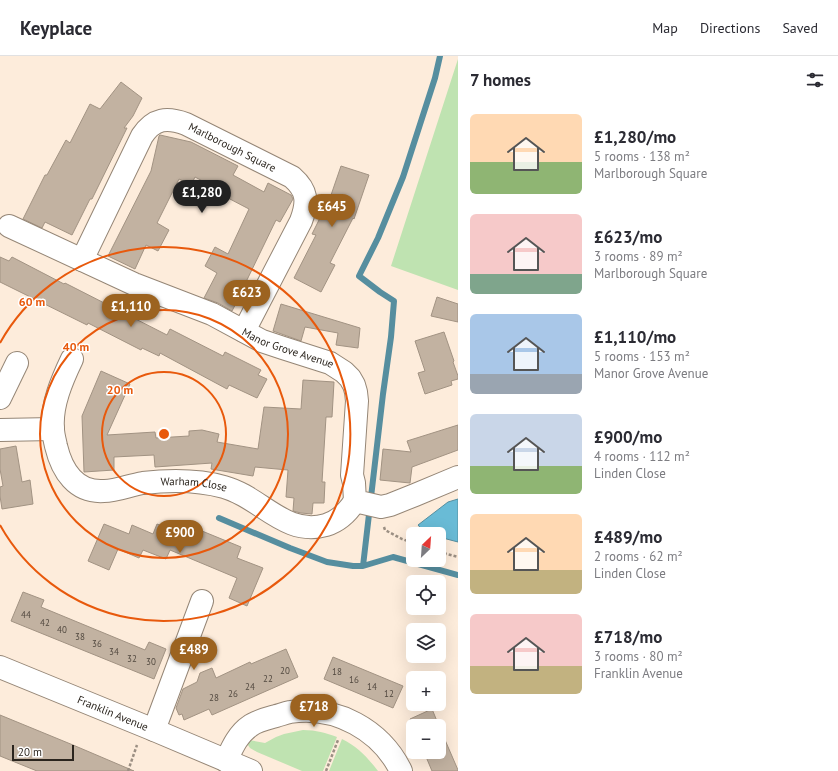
<!DOCTYPE html>
<html lang="en">
<head>
<meta charset="utf-8">
<style>
  body { margin:0; font-family:"PT Sans",sans-serif; background:#f7f7f7; color:#2b2b33; height:100vh; display:flex; flex-direction:column; font-size:15px; white-space:nowrap }
  * { box-sizing:border-box; margin:0 }
  p { font-size:13px; color:#7c7c81 }
  .icon { flex:none; width:22px; height:22px; fill:none; stroke:currentColor; stroke-width:2; stroke-linecap:round; stroke-linejoin:round }
  .map { position:relative; flex:1; overflow:hidden }
  .drawer { display:flex; flex-direction:column; background:#fff; width:380px }
  .drawer>* { flex:none }
  .needle { width:26px; rotate:25deg }
  .fabs { position:absolute; left:406px; top:471px; display:grid; gap:8px }
  .fabs a { display:grid; place-items:center; width:40px; height:40px; border-radius:6px; background:#fff; box-shadow:0 4px 16px #0002; font-size:20px }
  .scale { position:absolute; left:12px; bottom:10px; width:62px; box-sizing:border-box; padding-left:4px; border:2px solid #2b251e; border-top:0; font-size:11px; line-height:14px; white-space:nowrap; color:#2b251e; -webkit-text-stroke:3px #fff; paint-order:stroke }
  .price { position:absolute; translate:-50% -34px; padding:0 9px; border-radius:14px; background:#9c6320; color:#fff; font-size:13px; line-height:26px; filter:drop-shadow(0 1px 2px #0008) }
  .price::after { content:''; position:absolute; left:50%; top:24px; width:12px; height:9px; margin-left:-6px; background:inherit; clip-path:polygon(0 0,100% 0,50% 100%) }
  .price.on { background:#222; color:#fff }
  ul { padding:0; list-style:none }
  li { display:flex; align-items:center; gap:12px; height:100px; padding:0 12px }
  li span { display:grid; place-items:center; flex:none; width:112px; height:80px; border-radius:6px; color:#555 }
  li>.icon { margin-inline-start:auto }
  span .icon { width:48px; height:48px; fill:#fffc; stroke-width:1 }
  li b { font-size:17px }
  h2 { display:flex; justify-content:space-between; align-items:center; height:48px; padding:0 12px; font-size:17px }
  header { display:flex; align-items:center; gap:24px; box-sizing:border-box; height:56px; padding:0 20px; background:#fff; border-bottom:1px solid #e1e1e2 }
  header strong { font-size:19px }
  nav { display:flex; gap:22px; margin-inline-start:auto; font-size:14px }
  main { display:flex; flex:1; min-height:0 }
  .map>svg:first-child { display:block }
  .green { fill:#bfe3b1 }
  .water { fill:#69bbd6; stroke:#568e9f }
  .lines { fill:none; stroke-linecap:round; stroke-linejoin:round }
  .stream { stroke:#568e9f; stroke-width:6 }
  .building { fill:#c2b2a1; stroke:#a29383 }
  .minor-casing { stroke:#958676; stroke-width:24 }
  .path { stroke:#9b8f83; stroke-width:2.5; stroke-dasharray:3 2; stroke-linecap:butt }
  .minor { stroke:#fff; stroke-width:22 }
  .ring { fill:none; stroke:#e8590c; stroke-width:2 }
  .labels { text-anchor:middle; dominant-baseline:central; stroke-width:3; stroke-linejoin:round; paint-order:stroke }
  .number-label { font-size:9px; fill:#51483f }
  .street-label { font-size:11px; fill:#2b251e; stroke:#fff }
  .centre { fill:#e8590c; stroke:#fff; stroke-width:2 }
  .ring-label { font-size:12px; text-anchor:middle; font-weight:bold; fill:#e8590c; stroke:#fff; stroke-width:3; stroke-linejoin:round; paint-order:stroke }
</style>
</head>
<body>
<header>
<strong>Keyplace</strong>
<nav><a>Map</a><a>Directions</a><a>Saved</a></nav>
</header>
<main>
<div class="map">
<svg width="458" height="715" viewBox="0 0 458 715">
  <rect width="100%" height="100%" fill="#fdecdb"/>
  <path class="green" d="M458 3V234L391 210Z
    M303 674C316 674 326 677 337 681L323 715H302L257 696 250 692 248 689 249 684 265 687 276 681 284 678Z
    M342 683C358 691 367 701 378 715H329Z"/>
  <path class="water" d="M458 443V486L439 481V478L425 477 418 469 448 446Z"/>
  <g class="lines">
    <path class="stream" d="M219 462 290 492 327 506 353 510H363L393 501 458 519
      M363 510 383 338 391 281 394 245 380 236 359 220 378 182 403 121 435 22 440 0"/>
  </g>
  <path class="building" d="M121 26 142 42 133 60 124 72H127L92 143H90L72 179 45 166 42 172 23 163 45 119H47L66 84 70 87 90 48 100 53Z
    M160 79 191 86 238 110 233 119 264 136 268 127 291 139 293 143 280 166 276 164 245 228H246L232 255 218 247 204 242 217 217 205 210 215 191 228 198 249 153 228 142 229 139 195 121 191 129 179 123 157 167 169 174 158 195 146 189 135 213 108 200 151 115 159 80Z
    M341 110 369 119 354 163 353 162 330 207 335 209 321 236 294 222 316 179 312 178 330 142Z
    M0 201 9 205 12 201 64 228 65 227 167 279 170 273 223 300 225 296 261 314 258 319 267 323 257 342 229 329 227 333 160 297 159 300 142 292 141 294 88 267 87 269 0 226Z
    M437 241 458 248V266L431 260Z
    M281 248 360 272 358 292 336 289 338 277 305 271 301 285 273 275Z
    M444 276 454 305 453 306 458 320V323L451 325 452 329 425 338 418 317 425 315 415 285Z
    M101 315 130 328 107 379 155 376 156 382 189 380V375L202 374 219 378 217 386 258 393 264 351 301 353 303 324 334 326 332 361H326L322 426H325L324 447H313L312 458 301 457 293 455 294 442 286 441 288 414 255 411 253 420 211 413 212 407 155 411 154 399 114 401V414L84 416 82 360Z
    M458 369V394L412 411 410 427 380 424 383 393 411 396 407 385Z
    M16 390 22 426 30 424 33 448 2 453 0 440V431L3 430 0 413V393Z
    M104 468 129 478 132 469 153 478 157 468 198 484 202 475 241 491 237 502 263 512 247 550 229 542 237 522 170 494 166 503 143 494 139 502 118 493 109 514 88 505Z
    M23 536 44 544 41 551 145 594 149 586 166 593 154 623 11 565Z
    M286 593 298 621 212 659 209 653 184 664 182 658 179 659 176 652 183 633 197 626 200 617 212 612 216 622 250 606 251 608Z
    M333 601 403 630 393 652 324 623Z
    M432 653 439 670H413L410 663Z
    M0 659 73 689 134 715H37L0 700Z
    M439 670 458 714V715H432L424 696H439Z"/>
  <g class="lines">
    <defs>
      <g id="minor">
        <path id="s1" d="M9 170 134 228 212 258 262 285 283 292 330 307 344 316 350 322 354 329 356 336 357 345 352 419 354 427 355 445 381 451 390 449 415 439 458 421"/>
        <path id="s2" d="M82 204 142 80C154 62 167 61 186 68L292 121C308 135 308 146 301 165L244 275"/>
        <path id="s3" d="M72 303C62 324 51 349 53 373 53 378 55 385 56 390 62 415 76 437 104 435 117 435 130 429 143 427 169 424 199 424 224 431 261 441 285 481 326 469 339 465 348 456 355 445"/>
        <path d="M0 342 17 307"/>
        <path d="M0 374 53 373"/>
        <path id="s4" d="M0 611 154 674 251 715"/>
        <path d="M154 674 202 545"/>
        <path d="M226 705C232 692 238 678 250 670 256 665 269 662 276 660 280 659 285 657 290 656 336 649 381 674 401 715"/>
      </g>
    </defs>
    <use href="#minor" class="minor-casing"/>
    <path class="path" d="M384 471 385 474 402 483 413 487
      M439 496 458 501
      M128 715 137 689
      M326 715 338 684"/>
    <use href="#minor" class="minor"/>
  </g>
  <g class="ring">
    <circle cx="164" cy="378" r="62"/>
    <circle cx="164" cy="378" r="124"/>
    <path d="M0 287A187 187 0 1 1 0 469"/>
  </g>
  <g class="labels">
    <g class="number-label">
      <text x="26" y="558">44</text>
      <text x="45" y="566">42</text>
      <text x="62" y="573">40</text>
      <text x="80" y="580">38</text>
      <text x="97" y="587">36</text>
      <text x="114" y="595">34</text>
      <text x="132" y="602">32</text>
      <text x="151" y="605">30</text>
      <text x="285" y="614">20</text>
      <text x="337" y="615">18</text>
      <text x="268" y="622">22</text>
      <text x="354" y="623">16</text>
      <text x="250" y="630">24</text>
      <text x="372" y="630">14</text>
      <text x="233" y="637">26</text>
      <text x="389" y="637">12</text>
      <text x="214" y="641">28</text>
    </g>
    <g class="street-label">
      <text stroke="none"><textPath href="#s2" startOffset="240">Marlborough Square</textPath></text>
      <text stroke="none"><textPath href="#s1" startOffset="305">Manor Grove Avenue</textPath></text>
      <text stroke="none"><textPath href="#s3" startOffset="254">Warham Close</textPath></text>
      <text stroke="none"><textPath href="#s4" startOffset="122">Franklin Avenue</textPath></text>
    </g>
  </g>
  <circle cx="164" cy="378" r="6" class="centre"/>
  <g class="ring-label">
    <text x="32" y="250">60 m</text>
    <text x="76" y="295">40 m</text>
    <text x="120" y="338">20 m</text>
  </g>
</svg>
<div class="fabs">
<a><svg class="needle" viewBox="-14 -14 28 28"><path d="M0-13l5 13h-10z" fill="#e53935"/><path d="M0 13l5-13h-10z" fill="#7c7c81"/></svg></a>
<a><svg class="icon" aria-label="locate" viewBox="0 0 24 24"><circle cx="12" cy="12" r="6"/><path d="M12 2v4M12 18v4M2 12h4M18 12h4"/></svg></a>
<a><svg class="icon" aria-label="layers" viewBox="0 0 24 24"><path d="M12 4l9 5-9 5-9-5zM3 14l9 5 9-5"/></svg></a>
<a>+</a>
<a>−</a>
</div>
<div class="scale">20 m</div>
<b class="price on" style="left:202px;top:158px">£1,280</b>
<b class="price" style="left:332px;top:172px">£645</b>
<b class="price" style="left:247px;top:258px">£623</b>
<b class="price" style="left:131px;top:272px">£1,110</b>
<b class="price" style="left:180px;top:498px">£900</b>
<b class="price" style="left:194px;top:615px">£489</b>
<b class="price" style="left:314px;top:672px">£718</b>
</div>
<section class="drawer">
<h2>7 homes<svg class="icon" aria-label="filters" viewBox="0 0 24 24"><path d="M4 7h16M4 17h16"/><circle cx="9" cy="7" r="2"/><circle cx="15" cy="17" r="2"/></svg></h2>
<ul>
<li><span style="background:linear-gradient(#ffd9b3 60%,#8fb573 0)"><svg class="icon" aria-label="home" viewBox="0 0 24 24"><path d="M3 11l9-7 9 7M6 9v11h12V9"/></svg></span><div><b>£1,280/mo</b><p>5 rooms · 138 m²</p><p>Marlborough Square</p></div></li>
<li><span style="background:linear-gradient(#f6c9c9 75%,#7fa58c 0)"><svg class="icon" aria-label="home" viewBox="0 0 24 24"><path d="M3 11l9-7 9 7M6 9v11h12V9"/></svg></span><div><b>£623/mo</b><p>3 rooms · 89 m²</p><p>Marlborough Square</p></div></li>
<li><span style="background:linear-gradient(#a9c7e8 75%,#9aa5b1 0)"><svg class="icon" aria-label="home" viewBox="0 0 24 24"><path d="M3 11l9-7 9 7M6 9v11h12V9"/></svg></span><div><b>£1,110/mo</b><p>5 rooms · 153 m²</p><p>Manor Grove Avenue</p></div></li>
<li><span style="background:linear-gradient(#c9d6e8 65%,#8fb573 0)"><svg class="icon" aria-label="home" viewBox="0 0 24 24"><path d="M3 11l9-7 9 7M6 9v11h12V9"/></svg></span><div><b>£900/mo</b><p>4 rooms · 112 m²</p><p>Linden Close</p></div></li>
<li><span style="background:linear-gradient(#ffd9b3 70%,#c2b280 0)"><svg class="icon" aria-label="home" viewBox="0 0 24 24"><path d="M3 11l9-7 9 7M6 9v11h12V9"/></svg></span><div><b>£489/mo</b><p>2 rooms · 62 m²</p><p>Linden Close</p></div></li>
<li><span style="background:linear-gradient(#f6c9c9 65%,#c2b280 0)"><svg class="icon" aria-label="home" viewBox="0 0 24 24"><path d="M3 11l9-7 9 7M6 9v11h12V9"/></svg></span><div><b>£718/mo</b><p>3 rooms · 80 m²</p><p>Franklin Avenue</p></div></li>
</ul>
</section>
</main>
</body>
</html>
